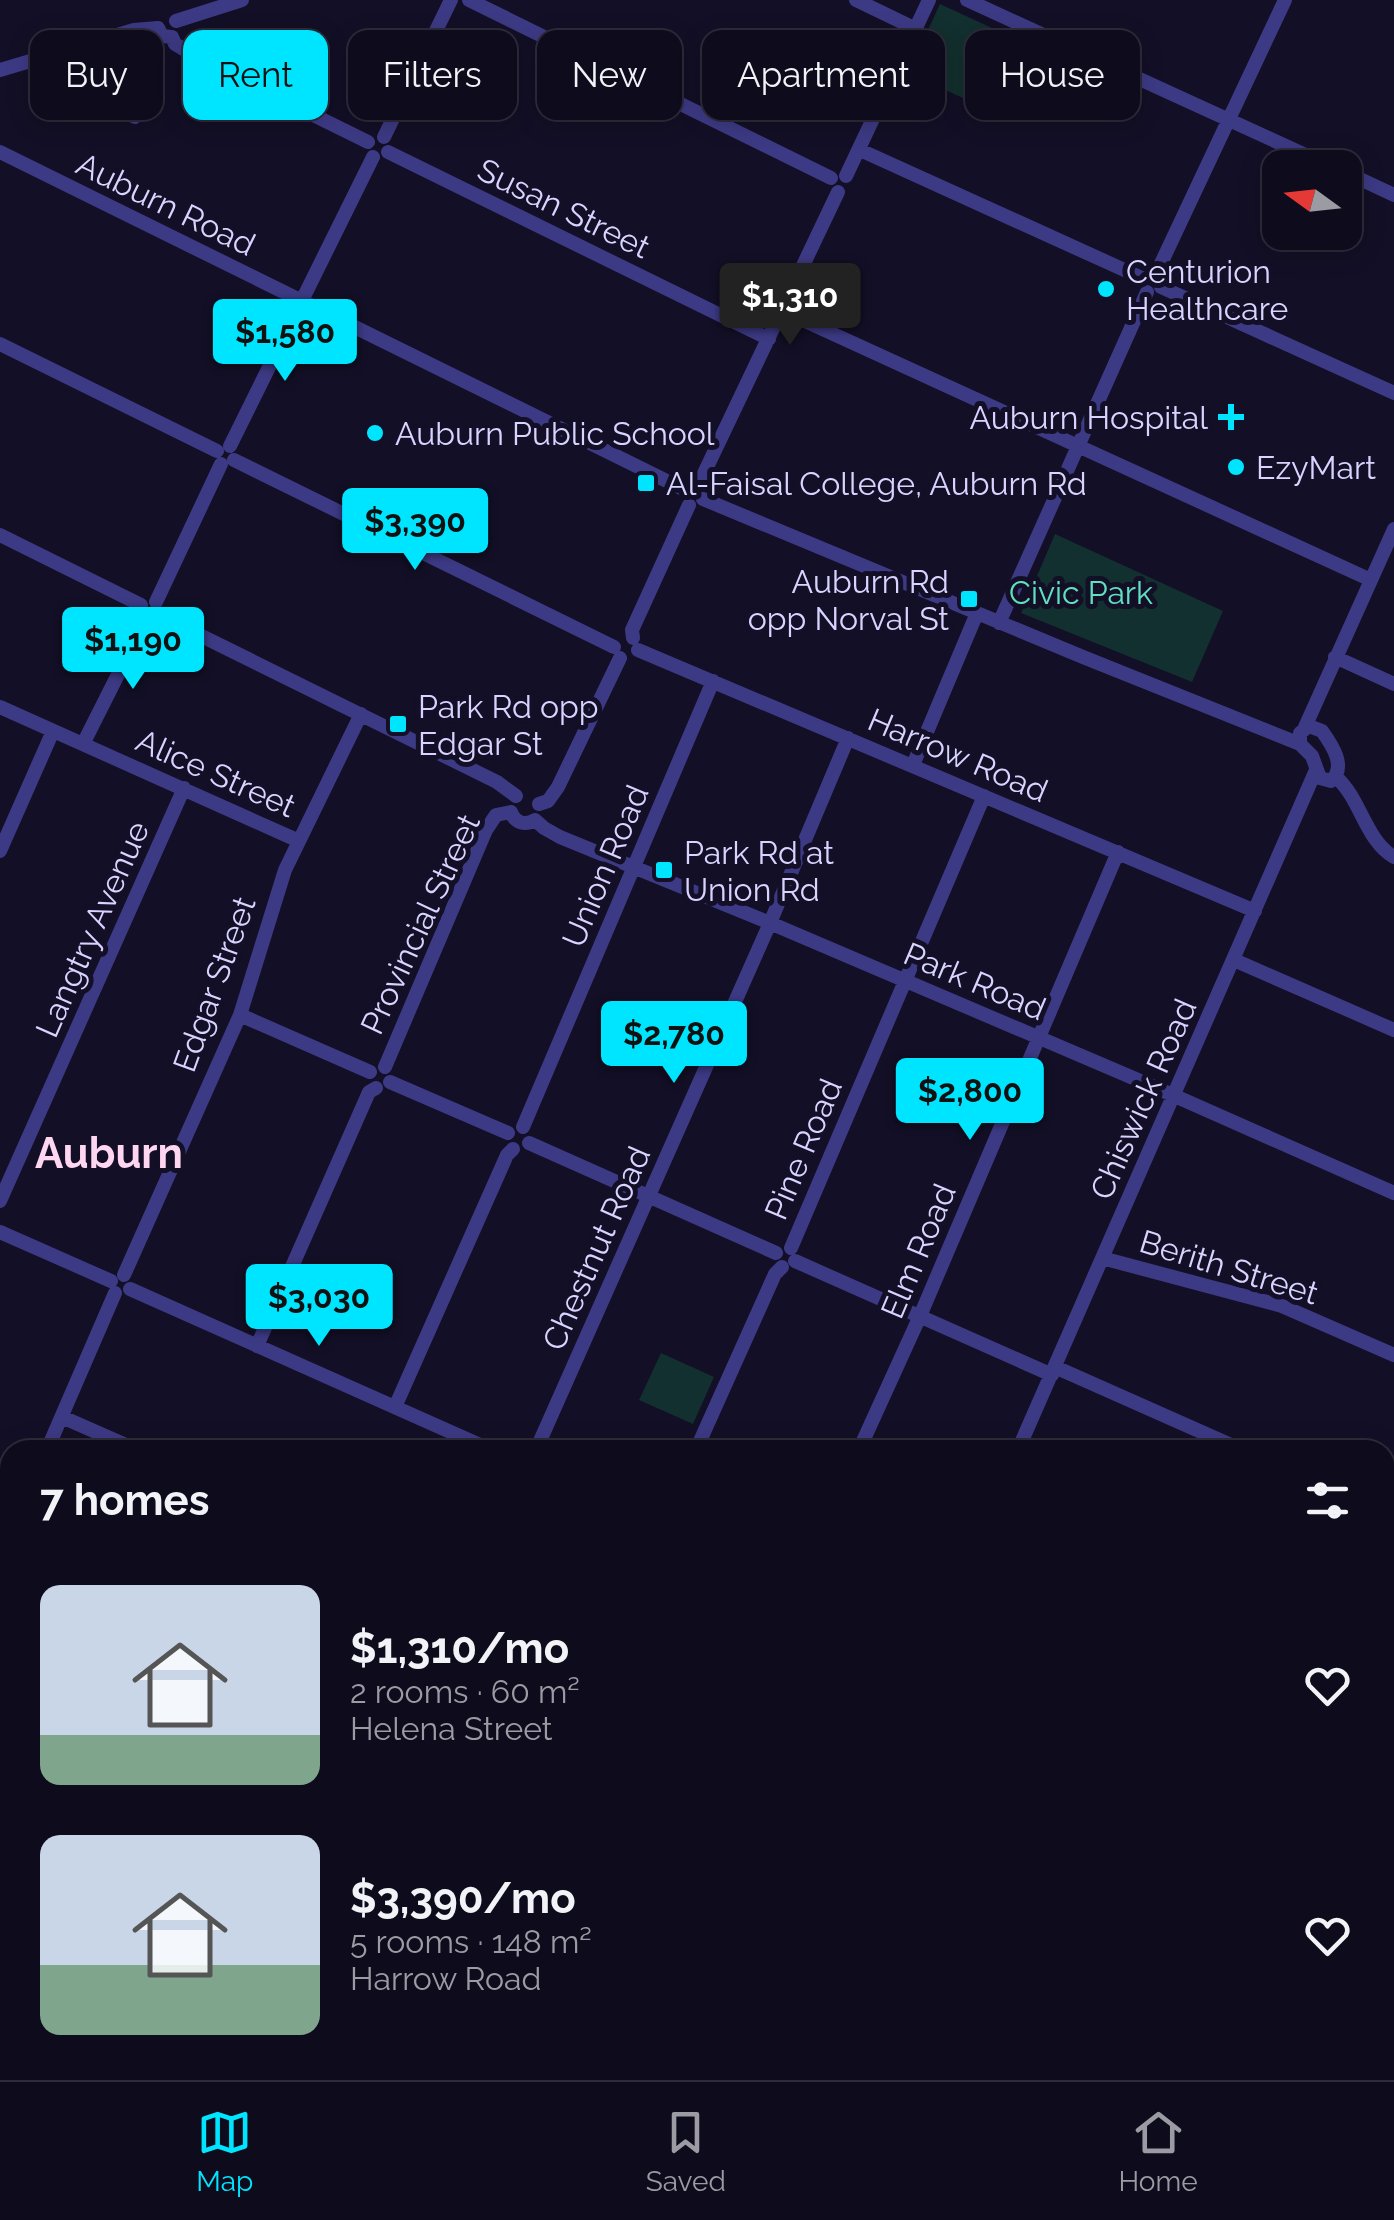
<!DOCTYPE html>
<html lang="en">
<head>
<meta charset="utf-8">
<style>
  body { margin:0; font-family:Raleway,sans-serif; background:#171425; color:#f1f3f6; height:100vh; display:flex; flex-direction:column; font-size:38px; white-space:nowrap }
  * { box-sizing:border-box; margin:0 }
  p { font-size:32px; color:#9b9ba3 }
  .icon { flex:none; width:55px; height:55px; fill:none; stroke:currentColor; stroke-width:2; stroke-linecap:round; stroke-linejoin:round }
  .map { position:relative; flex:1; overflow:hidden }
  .side { position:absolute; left:0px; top:1440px; width:1395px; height:640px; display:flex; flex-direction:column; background:#0e0b1c; border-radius:30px 30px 0 0; box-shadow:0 5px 25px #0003,0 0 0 2px #2e2b3b }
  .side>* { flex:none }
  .banner { position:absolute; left:30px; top:30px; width:1335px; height:90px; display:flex; gap:20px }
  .needle { width:65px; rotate:285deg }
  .buttons { position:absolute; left:1262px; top:150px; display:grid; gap:20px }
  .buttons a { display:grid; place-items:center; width:100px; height:100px; border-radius:20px; background:#0e0b1c; box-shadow:0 5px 25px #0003,0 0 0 2px #2e2b3b; font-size:50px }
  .price { position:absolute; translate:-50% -85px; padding:0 22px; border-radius:10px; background:#00e5ff; color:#111; font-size:32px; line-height:65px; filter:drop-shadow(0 2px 5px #0008) }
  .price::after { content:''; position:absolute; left:50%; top:60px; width:30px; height:22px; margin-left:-15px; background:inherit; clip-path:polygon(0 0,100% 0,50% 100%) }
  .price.on { background:#222; color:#fff }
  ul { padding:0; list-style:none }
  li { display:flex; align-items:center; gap:30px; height:250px; padding:0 40px }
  li span { display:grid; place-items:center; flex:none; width:280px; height:200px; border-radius:20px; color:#555 }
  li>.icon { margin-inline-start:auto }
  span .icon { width:120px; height:120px; fill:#fffc; stroke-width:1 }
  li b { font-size:42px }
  h2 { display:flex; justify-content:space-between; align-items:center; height:120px; padding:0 40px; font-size:42px }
  .pill { padding:0 35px; border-radius:20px; background:#0e0b1c; box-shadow:0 5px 25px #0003,0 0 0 2px #2e2b3b; font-size:35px; line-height:90px }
  .pill.on { background:#00e5ff; color:#111 }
  .menu { display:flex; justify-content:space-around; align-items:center; height:140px; border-top:2px solid #2e2b3b; background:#0e0b1c; font-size:28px; color:#9b9ba3 }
  .menu a { display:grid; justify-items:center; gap:5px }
  .menu .on { color:#00e5ff }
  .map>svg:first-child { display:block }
  .green { fill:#12302f }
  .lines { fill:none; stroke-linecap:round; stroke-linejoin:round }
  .minor { stroke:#3d3a85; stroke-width:14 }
  .major { stroke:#c25bff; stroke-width:18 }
  .poi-dot { fill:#00e5ff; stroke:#130f26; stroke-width:4 }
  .labels { text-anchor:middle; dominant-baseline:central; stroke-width:10; stroke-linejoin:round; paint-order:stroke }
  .street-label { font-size:32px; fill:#d9d4ff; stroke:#130f26 }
  .poi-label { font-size:32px; fill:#d9d4ff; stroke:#130f26; text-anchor:start }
  .park-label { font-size:32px; fill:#5fe0c0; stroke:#130f26 }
  .district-label { font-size:42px; font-weight:bold; fill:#ffd6f0; stroke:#130f26 }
</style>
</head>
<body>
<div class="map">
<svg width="1394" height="2080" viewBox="0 0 1394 2080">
  <rect width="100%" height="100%" fill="#130f26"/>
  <path class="green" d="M940 4 1005 34 974 103 908 73Z
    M1055 534 1223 611 1192 682 1021 613Z
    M661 1353 714 1377 693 1424 639 1400Z
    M5 1939 10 1941V2070H113L124 2075 127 2070H253L255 2071 251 2080H0V1952Z"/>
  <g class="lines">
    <path class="minor" d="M469 0 831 178
      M856 0 916 29
      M967 0 1334 168
      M176 21 242 0
      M158 28 162 36 172 37 175 44 202 60 368 142
      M52 55 82 90 135 117
      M0 70 134 30 158 28
      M384 137 451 0
      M860 150 1142 278
      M0 152 685 490
      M388 152 769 339
      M1345 172 1394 195
      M846 176 929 0
      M1157 272 1285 0
      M1161 287 1394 393
      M783 311 1371 580
      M0 344 217 451
      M230 446 373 157
      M234 460 614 647
      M698 486 838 192
      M703 499 1083 657 1300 744
      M0 535 141 605
      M156 602 221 464
      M159 615 497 782 516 796
      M999 623 1147 292
      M633 638 632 630 689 505
      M638 650 1255 911
      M1335 657 1394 684
      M0 707 299 841
      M1309 726 1322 731C1332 745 1347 767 1331 781L1320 778 1312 756 1300 744V733Z
      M1305 727 1394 529
      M83 744 146 619
      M913 765 977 613
      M1336 777C1361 799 1365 840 1394 857
      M539 804 548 801 558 787 620 658
      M511 812C515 823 525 826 535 820
      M535 820 544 828 560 837 770 923 1159 1089 1394 1193
      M0 851 53 731
      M1234 960 1394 1030
      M240 1015 370 1072
      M385 1067 486 830 496 815 511 812
      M390 1082 508 1133
      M523 1127 713 681
      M529 1143 776 1253
      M0 1201 184 788
      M0 1232 111 1281
      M791 1248 984 796
      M1102 1258 1282 1306 1394 1355
      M795 1261 1052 1375
      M124 1275 240 1015 285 870 361 714
      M130 1289 491 1450
      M257 1346 369 1092 376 1088
      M1055 1367 1242 1450
      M395 1407 507 1155 513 1149
      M62 1417 137 1450
      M47 1450 115 1293
      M536 1450 770 923 848 738
      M696 1450 775 1274 782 1267
      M859 1450 920 1316 1118 852
      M1018 1450 1316 770
      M1385 1513 1394 1517
      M0 1555 10 1532
      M0 1659 10 1663
      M1385 1674 1394 1678
      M1385 1847 1394 1851
      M1385 2020 1394 2024
      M1078 2070 1100 2080
      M22 2080 26 2070
      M334 2080 338 2070
      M586 2080 590 2070
      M738 2080 743 2070"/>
    <path class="major" d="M0 1857 10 1862
      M479 2070 502 2080"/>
  </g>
  <g class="poi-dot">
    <circle cx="1106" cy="289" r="10"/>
    <path d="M1226 402h10v10h10v10h-10v10h-10v-10h-10v-10h10z"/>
    <circle cx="375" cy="433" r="10"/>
    <circle cx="1236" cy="467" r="10"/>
    <rect x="636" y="473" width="20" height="20" rx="5"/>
    <rect x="959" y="589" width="20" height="20" rx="5"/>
    <rect x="388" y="714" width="20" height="20" rx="5"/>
    <rect x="654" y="860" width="20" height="20" rx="5"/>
  </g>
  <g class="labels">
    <g class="street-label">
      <text transform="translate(166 204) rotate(26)">Auburn Road</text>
      <text transform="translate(564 208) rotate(26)">Susan Street</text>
      <text transform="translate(958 755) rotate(23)">Harrow Road</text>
      <text transform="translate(216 773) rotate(24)">Alice Street</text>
      <text transform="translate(605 866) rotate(-67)">Union Road</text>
      <text transform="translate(420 924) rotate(-65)">Provincial Street</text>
      <text transform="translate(92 929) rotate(-66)">Langtry Avenue</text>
      <text transform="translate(975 981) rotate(23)">Park Road</text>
      <text transform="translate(214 984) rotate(-70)">Edgar Street</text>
      <text transform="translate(1143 1099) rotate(-66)">Chiswick Road</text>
      <text transform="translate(803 1149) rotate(-67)">Pine Road</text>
      <text transform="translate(596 1248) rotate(-66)">Chestnut Road</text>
      <text transform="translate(918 1251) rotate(-67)">Elm Road</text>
      <text transform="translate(1229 1267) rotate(17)">Berith Street</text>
    </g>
    <g class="poi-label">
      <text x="1126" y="271">Centurion<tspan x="1126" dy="37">Healthcare</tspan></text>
      <text x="1208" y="417" text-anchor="end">Auburn Hospital</text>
      <text x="395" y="433">Auburn Public School</text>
      <text x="1256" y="467">EzyMart</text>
      <text x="666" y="483">Al-Faisal College, Auburn Rd</text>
      <text x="949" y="581" text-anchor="end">Auburn Rd<tspan x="949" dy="37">opp Norval St</tspan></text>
      <text x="418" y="706">Park Rd opp<tspan x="418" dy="37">Edgar St</tspan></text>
      <text x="684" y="852">Park Rd at<tspan x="684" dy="37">Union Rd</tspan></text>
    </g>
    <g class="park-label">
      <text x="1081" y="592">Civic Park</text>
    </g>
    <g class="district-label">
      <text x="109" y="1153">Auburn</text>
    </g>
  </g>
</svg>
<div class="buttons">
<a><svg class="needle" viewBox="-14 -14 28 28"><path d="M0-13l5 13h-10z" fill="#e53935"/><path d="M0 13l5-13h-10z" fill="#9b9ba3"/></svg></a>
</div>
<b class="price on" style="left:790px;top:348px">$1,310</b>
<b class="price" style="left:285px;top:384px">$1,580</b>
<b class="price" style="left:415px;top:573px">$3,390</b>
<b class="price" style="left:133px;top:692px">$1,190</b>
<b class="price" style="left:674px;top:1086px">$2,780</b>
<b class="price" style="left:970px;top:1143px">$2,800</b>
<b class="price" style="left:319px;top:1349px">$3,030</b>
<div class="banner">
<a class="pill">Buy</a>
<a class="pill on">Rent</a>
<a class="pill">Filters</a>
<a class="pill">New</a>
<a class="pill">Apartment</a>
<a class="pill">House</a>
</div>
<section class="side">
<h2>7 homes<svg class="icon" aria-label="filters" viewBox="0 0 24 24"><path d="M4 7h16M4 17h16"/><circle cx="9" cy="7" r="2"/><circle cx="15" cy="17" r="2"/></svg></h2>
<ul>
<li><span style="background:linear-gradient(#c9d6e8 75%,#7fa58c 0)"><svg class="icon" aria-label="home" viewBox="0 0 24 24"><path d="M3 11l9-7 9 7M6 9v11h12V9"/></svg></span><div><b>$1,310/mo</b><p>2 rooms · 60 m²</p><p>Helena Street</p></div><svg class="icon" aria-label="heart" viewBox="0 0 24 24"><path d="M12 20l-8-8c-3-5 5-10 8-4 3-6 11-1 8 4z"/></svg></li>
<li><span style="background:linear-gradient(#c9d6e8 65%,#7fa58c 0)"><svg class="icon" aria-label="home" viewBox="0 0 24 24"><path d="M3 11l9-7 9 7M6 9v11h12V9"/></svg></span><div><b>$3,390/mo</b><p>5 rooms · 148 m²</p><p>Harrow Road</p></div><svg class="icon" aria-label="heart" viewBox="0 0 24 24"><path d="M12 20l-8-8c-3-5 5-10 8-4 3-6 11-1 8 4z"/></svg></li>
</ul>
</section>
</div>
<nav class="menu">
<a class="on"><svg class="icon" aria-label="map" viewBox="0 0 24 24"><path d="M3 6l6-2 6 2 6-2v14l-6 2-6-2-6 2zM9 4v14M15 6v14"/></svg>Map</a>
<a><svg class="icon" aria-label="saved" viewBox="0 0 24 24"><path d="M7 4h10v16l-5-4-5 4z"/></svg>Saved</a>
<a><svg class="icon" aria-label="home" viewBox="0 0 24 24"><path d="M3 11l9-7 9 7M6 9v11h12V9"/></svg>Home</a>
</nav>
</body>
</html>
